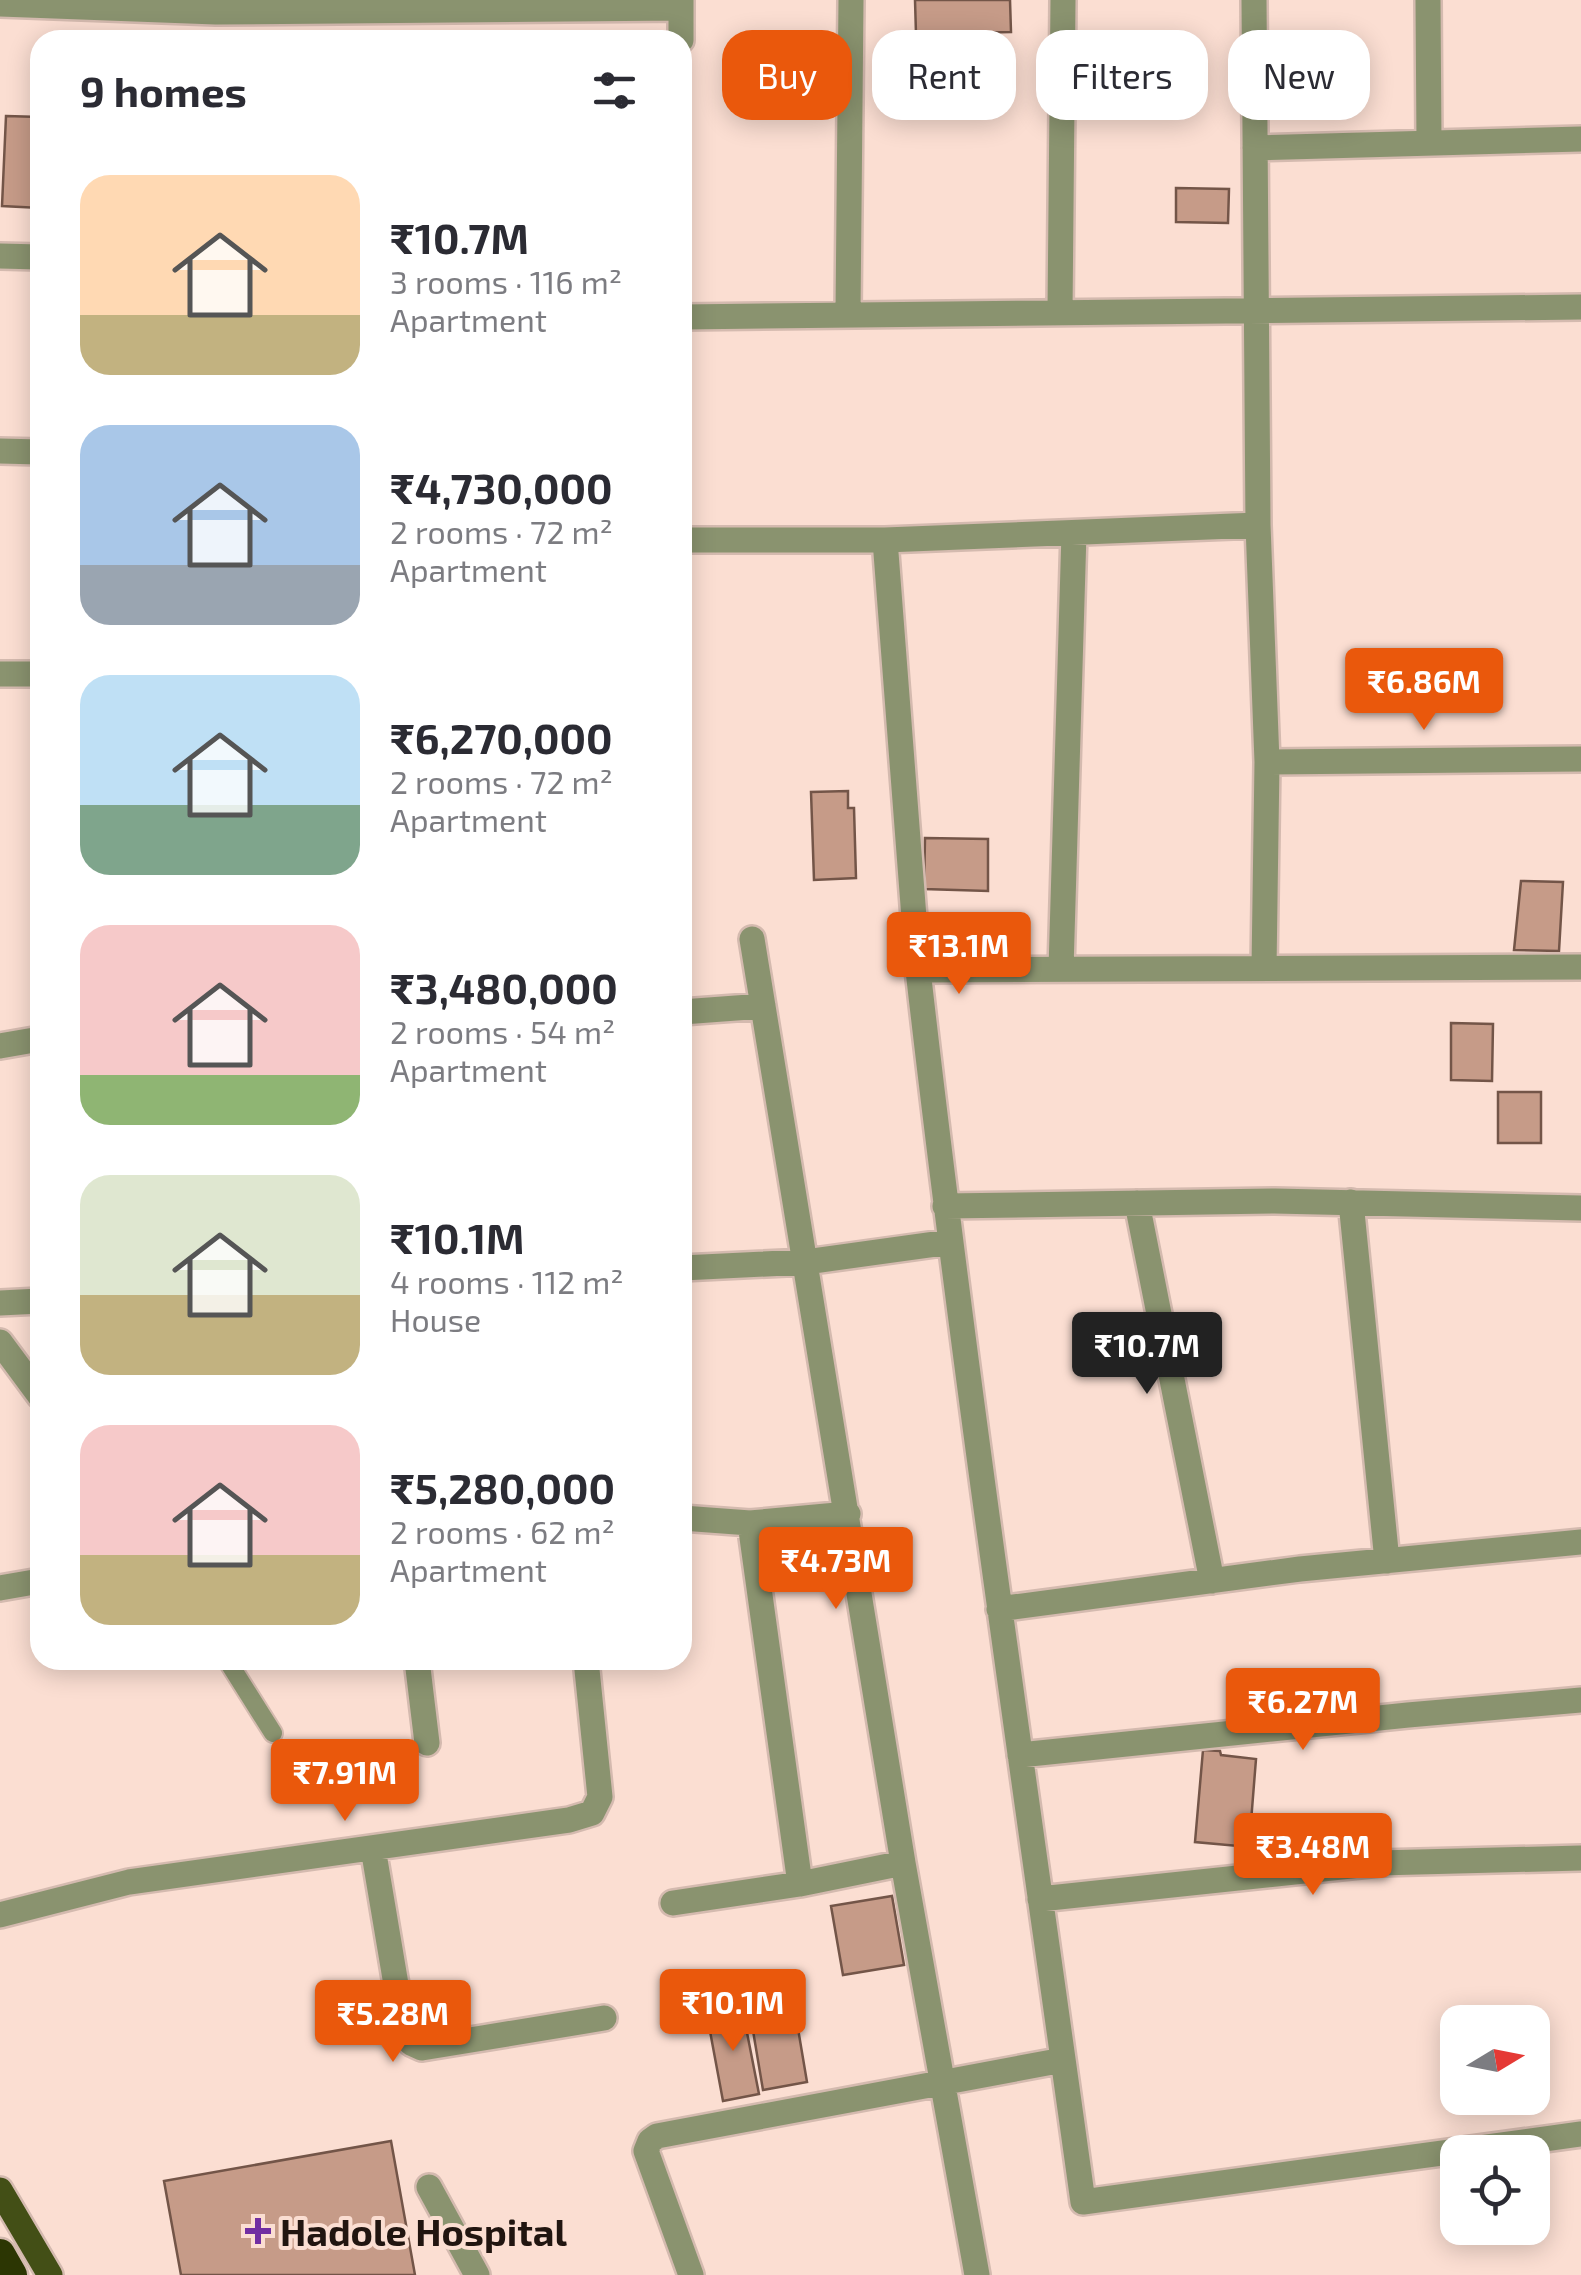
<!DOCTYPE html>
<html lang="en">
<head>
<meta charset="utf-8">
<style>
  body { margin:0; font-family:"Exo 2",sans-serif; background:#f7f7f7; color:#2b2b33; height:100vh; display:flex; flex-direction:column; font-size:38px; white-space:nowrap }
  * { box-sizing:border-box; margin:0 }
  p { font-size:32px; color:#7c7c81 }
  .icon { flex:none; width:55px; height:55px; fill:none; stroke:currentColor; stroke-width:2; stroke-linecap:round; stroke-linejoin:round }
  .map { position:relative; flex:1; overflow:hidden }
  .drawer { position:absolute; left:30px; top:30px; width:662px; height:1640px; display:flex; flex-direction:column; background:#fff; border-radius:30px; box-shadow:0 5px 25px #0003 }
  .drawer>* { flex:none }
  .top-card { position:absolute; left:722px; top:30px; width:708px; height:90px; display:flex; gap:20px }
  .needle { width:65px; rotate:80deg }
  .fabs { position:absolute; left:1440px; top:2005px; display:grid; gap:20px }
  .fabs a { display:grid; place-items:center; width:110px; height:110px; border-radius:20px; background:#fff; box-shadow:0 5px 25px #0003; font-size:50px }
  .price { position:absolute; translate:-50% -85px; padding:0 22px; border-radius:10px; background:#ea580c; color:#fff; font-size:32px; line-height:65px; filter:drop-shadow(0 2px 5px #0008) }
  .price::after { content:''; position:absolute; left:50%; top:60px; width:30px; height:22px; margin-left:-15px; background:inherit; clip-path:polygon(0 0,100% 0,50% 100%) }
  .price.active { background:#222; color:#fff }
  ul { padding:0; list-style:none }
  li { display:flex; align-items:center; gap:30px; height:250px; padding:0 50px }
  li span { display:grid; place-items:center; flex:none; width:280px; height:200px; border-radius:30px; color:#555 }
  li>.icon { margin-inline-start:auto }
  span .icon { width:120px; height:120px; fill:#fffc; stroke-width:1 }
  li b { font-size:42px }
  h2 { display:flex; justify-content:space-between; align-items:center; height:120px; padding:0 50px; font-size:42px }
  .pill { padding:0 35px; border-radius:30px; background:#fff; box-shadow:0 5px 25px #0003; font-size:35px; line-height:90px }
  .pill.active { background:#ea580c; color:#fff }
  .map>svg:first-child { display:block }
  .building { fill:#c69b88; stroke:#735548; stroke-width:2.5 }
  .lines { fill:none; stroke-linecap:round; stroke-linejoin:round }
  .lane-casing { stroke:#d4baaf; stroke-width:22 }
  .street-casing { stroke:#d4baaf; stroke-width:30 }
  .primary-casing { stroke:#d4baaf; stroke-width:30 }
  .highway-casing { stroke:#d4baaf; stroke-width:35 }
  .lane { stroke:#8a936f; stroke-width:18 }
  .street { stroke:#8a936f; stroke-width:25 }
  .primary { stroke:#434f16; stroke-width:25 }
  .highway { stroke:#2c3603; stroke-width:30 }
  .poi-dot { fill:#712ea2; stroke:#fbded2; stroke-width:4 }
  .labels { text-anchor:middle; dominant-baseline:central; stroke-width:8; stroke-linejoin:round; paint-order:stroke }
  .poi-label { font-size:38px; font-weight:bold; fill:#211510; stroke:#fbded2; text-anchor:start }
</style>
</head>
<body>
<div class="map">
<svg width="1581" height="2275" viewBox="0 0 1581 2275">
  <rect width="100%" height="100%" fill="#fbded2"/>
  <path class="building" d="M915 0H1010L1011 32 916 34Z
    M6 116 40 117V208L2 206Z
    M1176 188 1229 189 1228 223 1176 222Z
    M848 791V808H854L856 878 814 880 811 792Z
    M925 838 988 839V891L924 889Z
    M1521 881 1563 882 1559 951 1514 950Z
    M1451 1023 1493 1024 1492 1081 1451 1080Z
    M1498 1092H1541V1143H1498Z
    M1203 1750 1220 1751 1221 1755 1256 1759 1249 1847 1195 1842Z
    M892 1896 904 1965 843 1975 831 1906Z
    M793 1999 807 2082 763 2090 749 2007Z
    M742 2007 759 2094 723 2101 707 2015Z
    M391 2141 415 2275H181L164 2181Z"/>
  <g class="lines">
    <defs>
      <path id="lane" d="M227 1660 273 1733"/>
      <path id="street" d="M1254 0 1258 525
        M1428 0 1429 143
        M0 4 216 12 217 0
        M216 12 681 8
        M681 40V0
        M1255 148 1581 139
        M0 256 40 257
        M1060 312 1063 0
        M848 313 851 0
        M682 317 1581 307
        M0 451 40 452
        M682 540H885
        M0 674H40
        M1267 762 1581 759
        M752 939 903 1863 977 2275
        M1581 967 918 970C965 1382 1026 1792 1083 2202L1581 2134
        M1061 969 1074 533
        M918 970 885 540 1258 525 1267 762 1264 968
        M682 1012 763 1006
        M0 1046 40 1039
        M1351 1202 1387 1561
        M1137 1203 1212 1581
        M945 1206 1275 1201 1581 1208
        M682 1268 806 1262 950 1242
        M0 1303 40 1301
        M0 1342 40 1396
        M682 1518 750 1523 848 1514
        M750 1523 800 1884 903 1863
        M0 1588 40 1581
        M999 1609 1300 1569 1581 1542
        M417 1660 427 1743
        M1020 1755 1408 1715 1581 1700
        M373 1848 404 2032 411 2043 422 2048 604 2018
        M1040 1899 1379 1863 1581 1858
        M673 1903 800 1884
        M0 1915 129 1882 569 1820 592 1813 600 1797 586 1660
        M429 2187 477 2275
        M691 2275 646 2151 650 2141 657 2136 1063 2060"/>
      <path id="primary" d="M0 2190 50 2275"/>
      <path id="highway" d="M0 2254 12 2275"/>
    </defs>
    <use href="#lane" class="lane-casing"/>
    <use href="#street" class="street-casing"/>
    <use href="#primary" class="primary-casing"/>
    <use href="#highway" class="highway-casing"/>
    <use href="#lane" class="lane"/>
    <use href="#street" class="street"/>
    <use href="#primary" class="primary"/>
    <use href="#highway" class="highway"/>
  </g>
  <path class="poi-dot" d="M253 2216h10v10h10v10h-10v10h-10v-10h-10v-10h10z"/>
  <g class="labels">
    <g class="poi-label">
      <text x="280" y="2231">Hadole Hospital</text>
    </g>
  </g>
</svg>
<div class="fabs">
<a><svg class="needle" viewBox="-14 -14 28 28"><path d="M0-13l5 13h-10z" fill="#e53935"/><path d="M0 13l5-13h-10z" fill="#7c7c81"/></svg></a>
<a><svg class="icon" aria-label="locate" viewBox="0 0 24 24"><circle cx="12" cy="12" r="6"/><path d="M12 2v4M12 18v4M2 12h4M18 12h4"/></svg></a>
</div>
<b class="price" style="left:1424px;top:733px">₹6.86M</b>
<b class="price" style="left:959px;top:997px">₹13.1M</b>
<b class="price active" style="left:1147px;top:1397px">₹10.7M</b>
<b class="price" style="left:836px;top:1612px">₹4.73M</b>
<b class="price" style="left:1303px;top:1753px">₹6.27M</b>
<b class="price" style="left:345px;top:1824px">₹7.91M</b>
<b class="price" style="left:1313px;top:1898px">₹3.48M</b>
<b class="price" style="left:733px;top:2054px">₹10.1M</b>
<b class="price" style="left:393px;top:2065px">₹5.28M</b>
<div class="top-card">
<a class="pill active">Buy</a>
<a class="pill">Rent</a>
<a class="pill">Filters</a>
<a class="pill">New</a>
</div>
<section class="drawer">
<h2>9 homes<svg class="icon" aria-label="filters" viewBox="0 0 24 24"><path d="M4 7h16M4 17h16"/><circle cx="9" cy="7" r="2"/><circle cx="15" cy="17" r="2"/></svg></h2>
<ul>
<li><span style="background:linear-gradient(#ffd9b3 70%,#c2b280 0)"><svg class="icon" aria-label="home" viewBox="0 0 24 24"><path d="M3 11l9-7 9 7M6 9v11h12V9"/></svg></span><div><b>₹10.7M</b><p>3 rooms · 116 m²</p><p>Apartment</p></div></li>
<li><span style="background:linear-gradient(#a9c7e8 70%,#9aa5b1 0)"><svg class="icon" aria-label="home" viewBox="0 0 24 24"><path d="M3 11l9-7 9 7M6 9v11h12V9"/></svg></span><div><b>₹4,730,000</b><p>2 rooms · 72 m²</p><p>Apartment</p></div></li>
<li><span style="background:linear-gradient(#bfe0f5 65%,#7fa58c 0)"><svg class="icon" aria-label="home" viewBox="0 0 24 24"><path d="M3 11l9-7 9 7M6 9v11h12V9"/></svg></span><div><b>₹6,270,000</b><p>2 rooms · 72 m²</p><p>Apartment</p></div></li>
<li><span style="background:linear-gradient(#f6c9c9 75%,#8fb573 0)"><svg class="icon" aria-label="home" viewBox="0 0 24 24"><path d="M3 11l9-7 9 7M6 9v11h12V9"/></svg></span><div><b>₹3,480,000</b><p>2 rooms · 54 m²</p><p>Apartment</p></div></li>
<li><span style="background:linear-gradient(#dfe7d0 60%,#c2b280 0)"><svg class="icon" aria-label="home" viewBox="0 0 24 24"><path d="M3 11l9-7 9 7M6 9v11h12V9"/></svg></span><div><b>₹10.1M</b><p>4 rooms · 112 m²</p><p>House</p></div></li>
<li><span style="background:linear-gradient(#f6c9c9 65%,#c2b280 0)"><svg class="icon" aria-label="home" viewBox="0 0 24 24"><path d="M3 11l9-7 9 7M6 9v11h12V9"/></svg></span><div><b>₹5,280,000</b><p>2 rooms · 62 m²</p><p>Apartment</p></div></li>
</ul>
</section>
</div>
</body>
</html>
